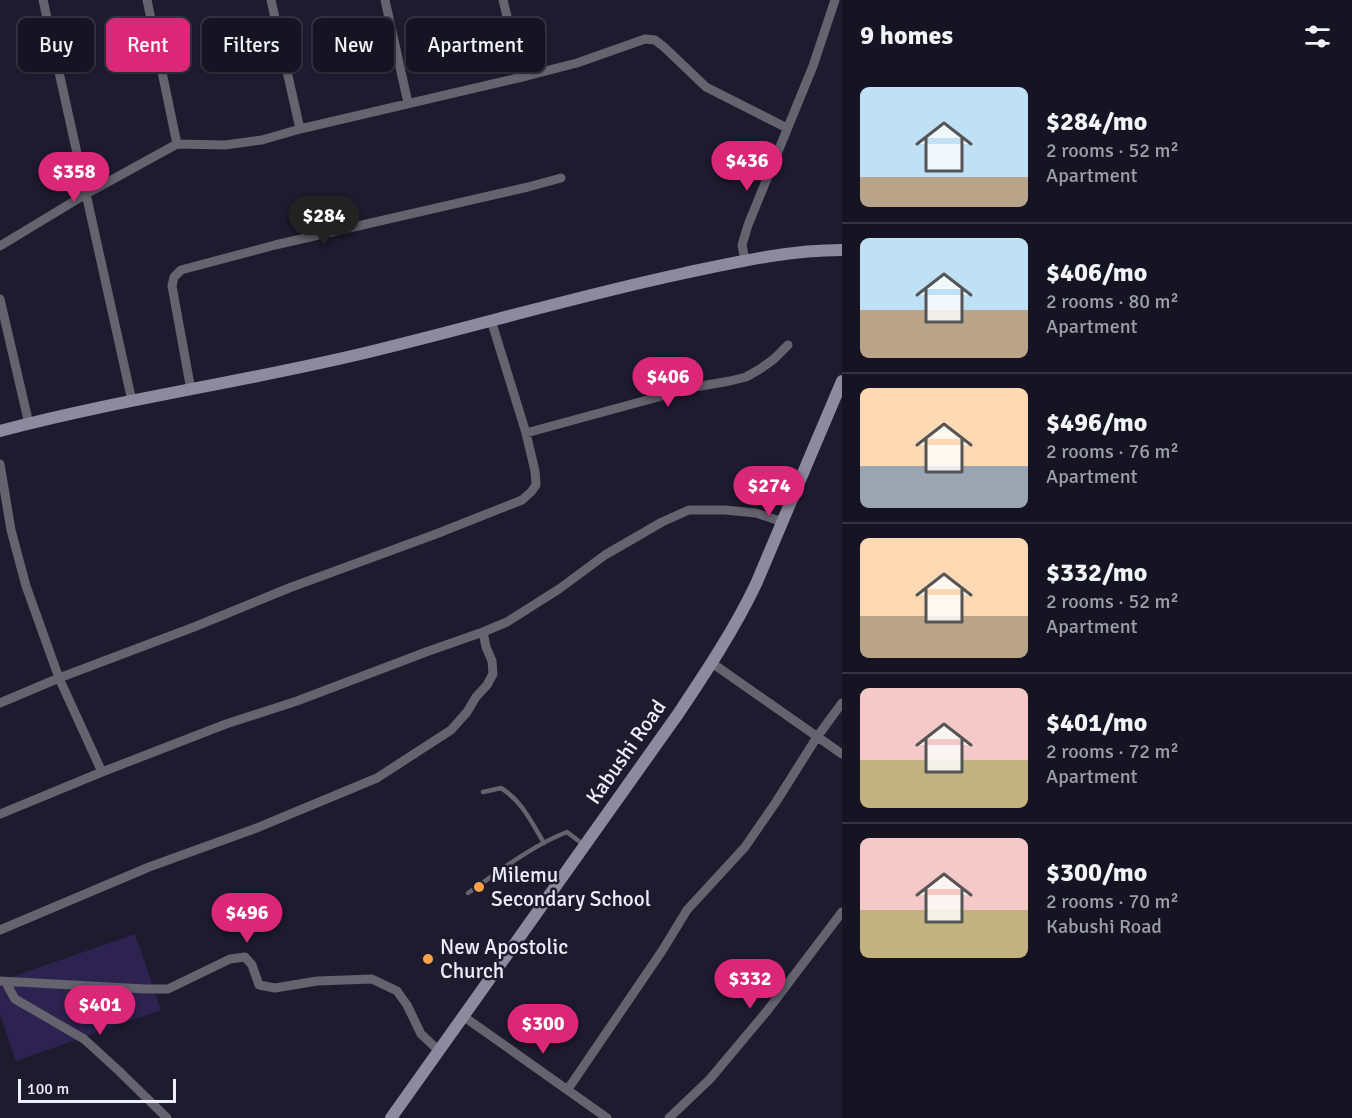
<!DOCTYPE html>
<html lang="en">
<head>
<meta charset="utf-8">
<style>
  body { margin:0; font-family:Signika,sans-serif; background:#232130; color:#f1f3f6; height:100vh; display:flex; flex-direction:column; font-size:22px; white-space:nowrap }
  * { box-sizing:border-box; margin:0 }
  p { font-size:20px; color:#9e9ea6 }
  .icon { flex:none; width:33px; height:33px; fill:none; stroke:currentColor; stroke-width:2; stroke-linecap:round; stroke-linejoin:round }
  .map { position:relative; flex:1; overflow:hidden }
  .sheet { display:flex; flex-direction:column; background:#161423; width:510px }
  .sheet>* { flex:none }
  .guide { position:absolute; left:18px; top:18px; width:570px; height:54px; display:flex; gap:12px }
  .scale { position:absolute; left:18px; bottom:15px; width:158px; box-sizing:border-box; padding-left:6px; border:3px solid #eeedfb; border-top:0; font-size:16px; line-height:21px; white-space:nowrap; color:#eeedfb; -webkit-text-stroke:4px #1e1b2f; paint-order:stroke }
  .price { position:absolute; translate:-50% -51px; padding:0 14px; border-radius:21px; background:#db2777; color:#fff; font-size:20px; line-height:39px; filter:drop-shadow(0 2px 3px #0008) }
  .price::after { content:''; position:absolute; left:50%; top:36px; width:18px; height:14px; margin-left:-9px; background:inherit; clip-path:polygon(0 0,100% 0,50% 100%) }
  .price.selected { background:#222; color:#fff }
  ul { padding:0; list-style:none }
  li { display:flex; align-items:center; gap:18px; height:150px; padding:0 18px }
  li+li { border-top:2px solid #353341 }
  li span { display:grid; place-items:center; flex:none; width:168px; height:120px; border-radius:9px; color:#555 }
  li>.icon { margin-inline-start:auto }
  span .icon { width:72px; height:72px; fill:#fffc; stroke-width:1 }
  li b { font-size:26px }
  h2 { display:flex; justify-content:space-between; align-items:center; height:72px; padding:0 18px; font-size:26px }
  .chip { padding:0 21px; border-radius:9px; background:#161423; box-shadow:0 2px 4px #0004,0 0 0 2px #353341; font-size:21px; line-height:54px }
  .chip.selected { background:#db2777; color:#fff }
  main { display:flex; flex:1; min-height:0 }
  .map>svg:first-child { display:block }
  .green { fill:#2c2350 }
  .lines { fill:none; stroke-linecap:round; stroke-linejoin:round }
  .lane { stroke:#64636e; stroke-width:4.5 }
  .street { stroke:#64636e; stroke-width:9 }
  .secondary { stroke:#8c8a9c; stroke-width:12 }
  .poi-dot { fill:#f8a14a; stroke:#1e1b2f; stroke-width:2 }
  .labels { text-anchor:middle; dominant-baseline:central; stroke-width:5; stroke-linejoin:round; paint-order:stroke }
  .street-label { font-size:21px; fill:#eeedfb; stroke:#1e1b2f }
  .poi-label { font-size:21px; fill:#eeedfb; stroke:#1e1b2f; text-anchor:start }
</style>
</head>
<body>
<main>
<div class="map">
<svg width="842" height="1118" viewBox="0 0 842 1118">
  <rect width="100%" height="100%" fill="#1e1b2f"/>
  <path class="green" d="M135 934 161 1010 16 1061 0 1014V981Z"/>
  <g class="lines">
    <path class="lane" d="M483 792 501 788C522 801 532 823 544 843
      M468 893C500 871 531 846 567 832L584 845"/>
    <path class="street" d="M43 0 132 401
      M147 0 177 144
      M271 0 300 129
      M385 0 408 103
      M503 0 522 77
      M0 246 86 194 177 144 225 145 262 140 300 129 522 77 577 63 645 39 655 40 664 47 706 87 787 128
      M745 260 742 245 748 225 813 66 835 0
      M0 299 29 424
      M191 390 172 286 174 277 181 270 275 245 528 187 561 178
      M526 433 695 387 730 381 746 377 760 369 774 359 788 345
      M0 464 11 530 26 586 59 678 102 772
      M483 632 507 622 559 589 605 555 662 522 689 510H725L756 513 783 522
      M712 663 842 754
      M0 703 59 678 194 627 289 588 436 534 522 500 531 492 536 485 535 471 526 433 491 320
      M0 814 102 772 226 724 297 701 426 652 483 632 486 647 492 661 493 674 487 685 476 697 467 712 451 730 377 778 254 829 149 867 0 930
      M0 981 145 989H168L230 959 245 957 252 965 259 985 275 988 317 981 372 979 397 991 407 1005 421 1034 438 1050
      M5 981 15 999 84 1039 119 1071 167 1118
      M463 1016 607 1118
      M568 1089 662 951 687 910 745 847 776 802 817 737 842 703
      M669 1118 710 1079 767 1011 842 912"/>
    <path class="secondary" d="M0 431C124 398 252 381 377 350 480 325 581 295 685 273 737 262 789 250 842 250
      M391 1118 678 714C706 672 734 630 756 584L842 381"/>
  </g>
  <g class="poi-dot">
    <circle cx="479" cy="887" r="6"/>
    <circle cx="428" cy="959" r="6"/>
  </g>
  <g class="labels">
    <g class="street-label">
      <text transform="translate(626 752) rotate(-55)">Kabushi Road</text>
    </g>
    <g class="poi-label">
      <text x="491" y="875">Milemu<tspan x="491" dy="24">Secondary School</tspan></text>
      <text x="440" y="947">New Apostolic<tspan x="440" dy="24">Church</tspan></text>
    </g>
  </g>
</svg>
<div class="scale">100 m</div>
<b class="price" style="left:747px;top:192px">$436</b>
<b class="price" style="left:74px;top:203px">$358</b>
<b class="price selected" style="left:324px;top:247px">$284</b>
<b class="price" style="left:668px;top:408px">$406</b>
<b class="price" style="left:769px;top:517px">$274</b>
<b class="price" style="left:247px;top:944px">$496</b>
<b class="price" style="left:750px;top:1010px">$332</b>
<b class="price" style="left:100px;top:1036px">$401</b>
<b class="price" style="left:543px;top:1055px">$300</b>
<div class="guide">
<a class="chip">Buy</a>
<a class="chip selected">Rent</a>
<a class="chip">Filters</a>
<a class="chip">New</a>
<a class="chip">Apartment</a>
</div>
</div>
<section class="sheet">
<h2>9 homes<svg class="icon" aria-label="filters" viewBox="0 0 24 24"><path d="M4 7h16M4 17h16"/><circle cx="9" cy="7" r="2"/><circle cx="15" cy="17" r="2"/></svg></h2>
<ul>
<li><span style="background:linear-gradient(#bfe0f5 75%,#b9a48a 0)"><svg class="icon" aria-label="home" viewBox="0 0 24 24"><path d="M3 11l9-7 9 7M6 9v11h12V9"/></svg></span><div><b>$284/mo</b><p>2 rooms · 52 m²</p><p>Apartment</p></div></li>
<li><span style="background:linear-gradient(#bfe0f5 60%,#b9a48a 0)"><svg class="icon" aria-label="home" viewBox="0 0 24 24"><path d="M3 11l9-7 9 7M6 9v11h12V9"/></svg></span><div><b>$406/mo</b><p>2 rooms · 80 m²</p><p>Apartment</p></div></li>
<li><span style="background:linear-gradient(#ffd9b3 65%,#9aa5b1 0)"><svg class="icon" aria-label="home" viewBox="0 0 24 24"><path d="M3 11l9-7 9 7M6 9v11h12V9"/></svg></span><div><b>$496/mo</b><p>2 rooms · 76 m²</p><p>Apartment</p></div></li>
<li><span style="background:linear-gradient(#ffd9b3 65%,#b9a48a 0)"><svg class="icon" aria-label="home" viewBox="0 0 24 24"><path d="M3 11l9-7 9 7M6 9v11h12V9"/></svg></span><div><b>$332/mo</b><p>2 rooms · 52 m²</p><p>Apartment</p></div></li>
<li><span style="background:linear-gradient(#f6c9c9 60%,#c2b280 0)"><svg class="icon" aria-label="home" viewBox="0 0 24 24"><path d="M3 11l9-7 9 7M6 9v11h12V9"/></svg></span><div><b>$401/mo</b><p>2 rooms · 72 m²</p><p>Apartment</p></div></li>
<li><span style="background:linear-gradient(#f6c9c9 60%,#c2b280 0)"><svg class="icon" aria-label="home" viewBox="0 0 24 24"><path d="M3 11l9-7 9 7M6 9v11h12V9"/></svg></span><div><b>$300/mo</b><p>2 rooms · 70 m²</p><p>Kabushi Road</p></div></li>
</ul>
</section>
</main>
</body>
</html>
